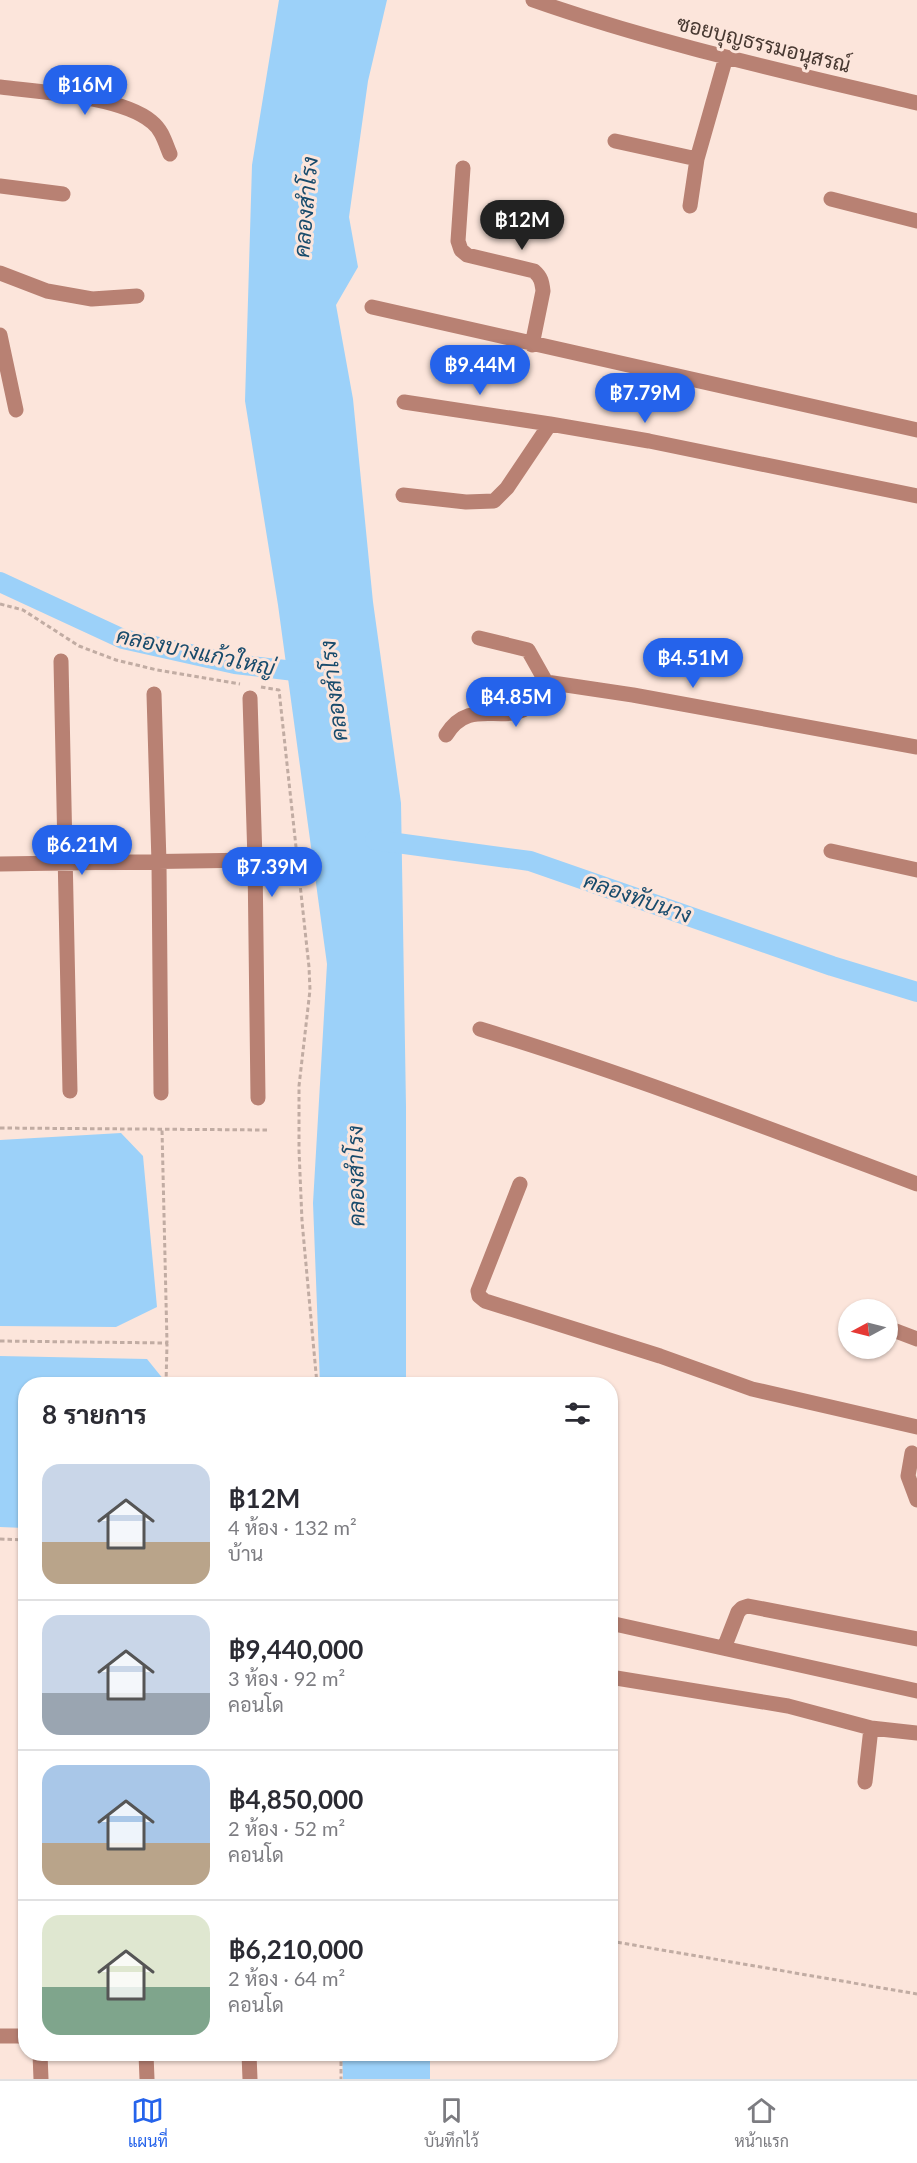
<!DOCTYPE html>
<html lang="th">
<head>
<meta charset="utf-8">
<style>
  body { margin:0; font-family:Lato,Sarabun,sans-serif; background:#f7f7f7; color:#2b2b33; height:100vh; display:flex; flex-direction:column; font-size:22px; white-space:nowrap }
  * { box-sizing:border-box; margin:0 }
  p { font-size:20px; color:#7c7c81 }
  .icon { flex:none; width:33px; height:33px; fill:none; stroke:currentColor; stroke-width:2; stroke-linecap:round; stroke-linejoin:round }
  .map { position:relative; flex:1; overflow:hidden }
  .side { position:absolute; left:18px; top:1377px; width:600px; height:684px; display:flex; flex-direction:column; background:#fff; border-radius:24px; box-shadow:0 2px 4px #0004 }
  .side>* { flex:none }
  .needle { width:39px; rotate:263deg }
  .buttons { position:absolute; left:838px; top:1299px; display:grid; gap:12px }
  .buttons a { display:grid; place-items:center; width:60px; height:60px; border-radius:50%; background:#fff; box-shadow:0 2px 4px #0004; font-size:30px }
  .price { position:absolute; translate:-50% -51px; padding:0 14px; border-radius:21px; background:#2563eb; color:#fff; font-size:20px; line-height:39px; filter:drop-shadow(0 2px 3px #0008) }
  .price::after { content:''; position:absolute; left:50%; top:36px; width:18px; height:14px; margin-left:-9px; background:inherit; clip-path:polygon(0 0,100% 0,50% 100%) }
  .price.on { background:#222; color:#fff }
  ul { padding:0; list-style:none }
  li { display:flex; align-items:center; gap:18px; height:150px; padding:0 24px }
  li+li { border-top:2px solid #e1e1e2 }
  li span { display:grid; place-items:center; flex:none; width:168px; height:120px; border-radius:18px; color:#555 }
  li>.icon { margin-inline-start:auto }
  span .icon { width:72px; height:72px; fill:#fffc; stroke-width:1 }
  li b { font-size:26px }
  h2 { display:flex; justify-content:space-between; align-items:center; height:72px; padding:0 24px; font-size:26px }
  .menu { display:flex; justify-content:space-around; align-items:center; height:84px; border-top:2px solid #e1e1e2; background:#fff; font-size:16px; color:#7c7c81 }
  .menu a { display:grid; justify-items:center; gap:3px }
  .menu .on { color:#2563eb }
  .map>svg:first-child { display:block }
  .water { fill:#9cd1f9 }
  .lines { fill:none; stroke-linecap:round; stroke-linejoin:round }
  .canal { stroke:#9cd1f9; stroke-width:20 }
  .path { stroke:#c1aca3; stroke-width:3; stroke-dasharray:4.5 3; stroke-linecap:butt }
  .minor { stroke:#b88173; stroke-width:15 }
  .labels { text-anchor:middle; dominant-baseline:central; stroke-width:6; stroke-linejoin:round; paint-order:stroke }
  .street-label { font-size:21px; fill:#483932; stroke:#fce5db }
  .water-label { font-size:22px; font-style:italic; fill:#184b6c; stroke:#fce5db }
</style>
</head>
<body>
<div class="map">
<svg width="917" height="2079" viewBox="0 0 917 2079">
  <rect width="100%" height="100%" fill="#fce5db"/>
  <path class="water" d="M279 0H387L368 81 349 217 358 267 336 305 353 399 373 602 401 803 406 1107V1384H320L313 1203 327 964 278 605 245 401 252 165Z
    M121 1133 143 1156 157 1307 116 1327 0 1326V1140Z
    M0 1356 147 1359 164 1380V1384H26L25 1528 0 1527Z
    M342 2054H430V2079H343Z"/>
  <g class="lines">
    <path class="canal" d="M0 582 123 639 235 664 311 673
      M375 840 530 861 832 966 917 992"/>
    <path class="path" d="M0 604 23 610 79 646 116 660 157 670 240 684
      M261 687 279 690 309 967 310 990 299 1086V1150L302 1221 317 1384
      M0 1128 268 1130
      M0 1341 167 1343 162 1129
      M166 1384 167 1344
      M0 1539 26 1540
      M610 1941 917 1994
      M341 2054V2079"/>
    <path class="minor" d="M533 0C658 44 788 72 917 103
      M0 87C40 92 121 96 152 122 162 130 165 142 170 154
      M615 141 697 159
      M463 168 458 241 461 250 467 255 534 271C541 277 542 282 543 291L532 345
      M0 186 63 194
      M831 199 917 221
      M690 206 697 159 726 57
      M0 273 47 291 92 299 137 296
      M372 307 917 430
      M0 335 16 410
      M404 402 550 424
      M403 495 466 502 494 501 507 488 550 424 649 441 917 496
      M479 638 528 650 546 682 633 695 917 747
      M61 661 70 1091
      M154 694 159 863 161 1093
      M250 698 255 860 258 1098
      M446 735C470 696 503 726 530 706 538 700 542 690 546 682
      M831 851 917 870
      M0 864 255 860
      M480 1029C628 1074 773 1130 917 1184
      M520 1184 478 1291 479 1296 485 1301 660 1356 752 1389 917 1427
      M888 1328 917 1339
      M912 1453 908 1476 917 1500
      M610 1623 917 1691
      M724 1648 738 1612 742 1608 748 1606 917 1639
      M610 1677 788 1706 871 1728 917 1733
      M865 1782 871 1728
      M0 2036H26
      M40 2054 41 2079
      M146 2054 147 2079
      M249 2054 250 2079"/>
  </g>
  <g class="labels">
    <g class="street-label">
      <text transform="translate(764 43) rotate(14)">ซอยบุญธรรมอนุสรณ์</text>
    </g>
    <g class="water-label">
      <text transform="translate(305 207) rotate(-85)">คลองสำโรง</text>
      <text transform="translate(196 651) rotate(12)">คลองบางแก้วใหญ่</text>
      <text transform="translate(333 691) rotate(-97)">คลองสำโรง</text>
      <text transform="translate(638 897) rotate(19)">คลองทับนาง</text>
      <text transform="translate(355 1176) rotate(-91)">คลองสำโรง</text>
    </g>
  </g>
</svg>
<div class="buttons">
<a><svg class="needle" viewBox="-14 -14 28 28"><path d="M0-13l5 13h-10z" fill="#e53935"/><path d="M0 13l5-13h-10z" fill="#7c7c81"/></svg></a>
</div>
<b class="price" style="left:85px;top:116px">฿16M</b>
<b class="price on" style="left:522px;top:251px">฿12M</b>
<b class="price" style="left:480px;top:396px">฿9.44M</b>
<b class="price" style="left:645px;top:424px">฿7.79M</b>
<b class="price" style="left:693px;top:689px">฿4.51M</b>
<b class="price" style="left:516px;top:728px">฿4.85M</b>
<b class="price" style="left:82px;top:876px">฿6.21M</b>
<b class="price" style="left:272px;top:898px">฿7.39M</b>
<section class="side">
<h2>8 รายการ<svg class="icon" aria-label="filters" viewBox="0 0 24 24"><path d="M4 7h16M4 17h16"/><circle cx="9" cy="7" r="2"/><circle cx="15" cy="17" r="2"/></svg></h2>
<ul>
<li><span style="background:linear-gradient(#c9d6e8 65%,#b9a48a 0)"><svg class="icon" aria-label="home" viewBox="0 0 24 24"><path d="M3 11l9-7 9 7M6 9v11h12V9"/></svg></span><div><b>฿12M</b><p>4 ห้อง · 132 m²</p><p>บ้าน</p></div></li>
<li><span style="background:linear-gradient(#c9d6e8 65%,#9aa5b1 0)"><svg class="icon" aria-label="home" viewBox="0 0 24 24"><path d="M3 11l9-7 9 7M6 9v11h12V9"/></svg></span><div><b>฿9,440,000</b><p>3 ห้อง · 92 m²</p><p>คอนโด</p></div></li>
<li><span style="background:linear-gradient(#a9c7e8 65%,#b9a48a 0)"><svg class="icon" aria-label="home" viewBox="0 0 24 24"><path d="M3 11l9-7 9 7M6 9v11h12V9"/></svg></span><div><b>฿4,850,000</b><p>2 ห้อง · 52 m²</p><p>คอนโด</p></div></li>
<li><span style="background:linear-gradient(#dfe7d0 60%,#7fa58c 0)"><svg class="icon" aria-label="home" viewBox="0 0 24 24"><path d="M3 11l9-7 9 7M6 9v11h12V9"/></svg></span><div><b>฿6,210,000</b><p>2 ห้อง · 64 m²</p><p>คอนโด</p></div></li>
</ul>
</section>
</div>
<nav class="menu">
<a class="on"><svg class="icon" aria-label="map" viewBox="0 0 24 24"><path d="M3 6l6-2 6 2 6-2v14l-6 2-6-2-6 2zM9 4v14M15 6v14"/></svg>แผนที่</a>
<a><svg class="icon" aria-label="saved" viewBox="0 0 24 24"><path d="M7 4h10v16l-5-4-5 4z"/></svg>บันทึกไว้</a>
<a><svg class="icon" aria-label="home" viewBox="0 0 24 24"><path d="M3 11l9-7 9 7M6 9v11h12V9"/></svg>หน้าแรก</a>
</nav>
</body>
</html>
